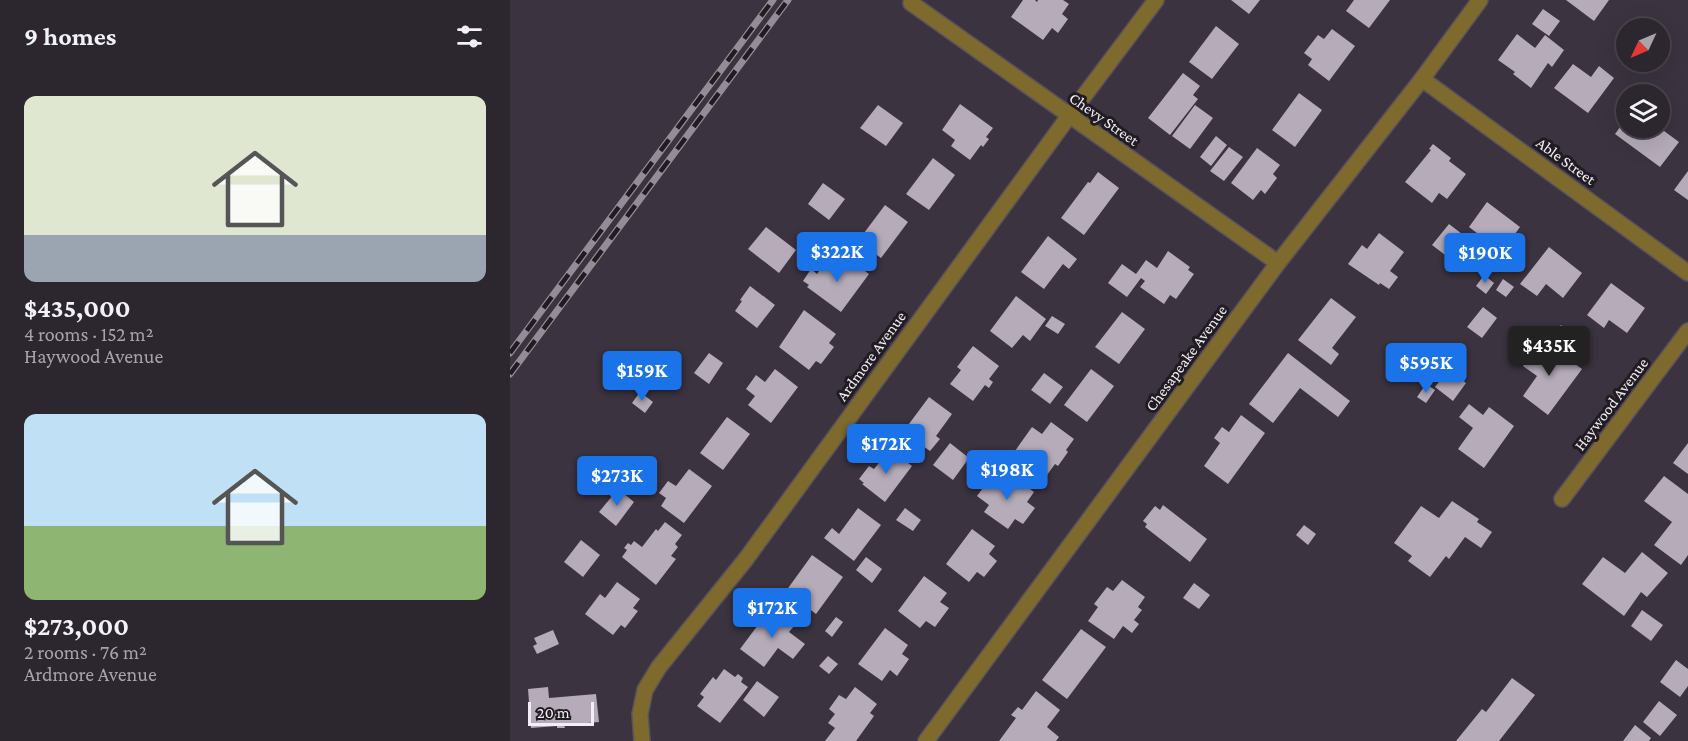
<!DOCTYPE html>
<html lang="en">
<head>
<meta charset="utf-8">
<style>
  body { margin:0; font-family:"Crimson Pro",serif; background:#38323b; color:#f1f3f6; height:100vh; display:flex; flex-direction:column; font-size:22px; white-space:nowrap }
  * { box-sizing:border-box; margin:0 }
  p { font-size:20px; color:#a6a5aa }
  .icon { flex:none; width:33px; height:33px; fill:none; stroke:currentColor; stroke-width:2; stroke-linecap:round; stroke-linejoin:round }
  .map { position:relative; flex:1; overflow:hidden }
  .panel { display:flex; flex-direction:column; background:#2c262f; width:510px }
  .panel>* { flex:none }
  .needle { width:39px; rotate:226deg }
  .fabs { position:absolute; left:1106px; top:18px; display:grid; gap:12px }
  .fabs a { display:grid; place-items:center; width:54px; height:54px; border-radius:50%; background:#2c262f; box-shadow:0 6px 24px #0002,0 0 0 2px #48434b; font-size:30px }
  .scale { position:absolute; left:18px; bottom:15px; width:66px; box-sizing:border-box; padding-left:6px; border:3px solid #f3eef6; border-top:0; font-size:16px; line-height:21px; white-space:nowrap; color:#f3eef6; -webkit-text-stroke:4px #201c22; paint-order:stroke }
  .price { position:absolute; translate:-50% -51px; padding:0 14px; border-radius:6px; background:#1a73e8; color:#fff; font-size:20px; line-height:39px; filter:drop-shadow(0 2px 3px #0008) }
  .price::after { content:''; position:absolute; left:50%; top:36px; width:18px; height:14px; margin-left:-9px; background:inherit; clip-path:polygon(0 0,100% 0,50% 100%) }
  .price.active { background:#222; color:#fff }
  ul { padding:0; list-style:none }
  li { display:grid; align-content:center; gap:12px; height:318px; padding:0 24px }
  li span { display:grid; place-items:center; height:186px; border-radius:12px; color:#555 }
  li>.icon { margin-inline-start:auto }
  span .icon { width:108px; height:108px; fill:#fffc; stroke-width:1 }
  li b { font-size:26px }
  h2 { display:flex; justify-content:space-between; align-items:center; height:72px; padding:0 24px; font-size:26px }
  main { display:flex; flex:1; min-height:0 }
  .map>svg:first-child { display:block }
  .building { fill:#b5abb9 }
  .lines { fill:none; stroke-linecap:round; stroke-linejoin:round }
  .minor-casing { stroke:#58515c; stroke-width:18 }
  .tertiary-casing { stroke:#58515c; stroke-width:18 }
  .minor { stroke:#7e6a2d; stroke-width:15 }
  .tertiary { stroke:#7e6a2d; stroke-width:15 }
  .rail-casing { stroke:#948d97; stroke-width:7 }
  .rail { stroke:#201c22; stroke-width:4.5; stroke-dasharray:14; stroke-linecap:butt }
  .labels { text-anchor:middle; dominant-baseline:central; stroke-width:6; stroke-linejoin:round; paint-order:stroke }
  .street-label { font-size:16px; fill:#f3eef6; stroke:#201c22 }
</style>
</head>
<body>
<main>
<section class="panel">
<h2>9 homes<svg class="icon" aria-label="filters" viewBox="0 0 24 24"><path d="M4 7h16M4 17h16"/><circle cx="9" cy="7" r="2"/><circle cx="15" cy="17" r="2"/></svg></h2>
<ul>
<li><span style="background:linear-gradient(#dfe7d0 75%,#9aa5b1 0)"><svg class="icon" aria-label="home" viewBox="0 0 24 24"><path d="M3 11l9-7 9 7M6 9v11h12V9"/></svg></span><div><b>$435,000</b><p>4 rooms · 152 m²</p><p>Haywood Avenue</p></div></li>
<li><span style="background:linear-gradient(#bfe0f5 60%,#8fb573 0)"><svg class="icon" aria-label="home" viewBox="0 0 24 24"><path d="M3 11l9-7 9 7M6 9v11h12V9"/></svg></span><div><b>$273,000</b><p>2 rooms · 76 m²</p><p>Ardmore Avenue</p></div></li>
</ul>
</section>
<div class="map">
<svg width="1178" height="741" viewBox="0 0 1178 741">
  <rect width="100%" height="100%" fill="#3b333f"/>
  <path class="building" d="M513 0H525L527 2 528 0H553L559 4 552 14 558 19 548 33 542 28 533 40 501 17Z
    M721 0H750L739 14Z
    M844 0H880L859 28 836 11Z
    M1056 0H1099L1084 21Z
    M1033 9 1050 21 1039 36 1022 24Z
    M706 26 729 44 702 79 679 62Z
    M822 29 845 46 819 81 798 65 802 59 794 53 808 35 814 39Z
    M1007 34 1025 48 1035 35 1054 50 1042 67 1038 63 1021 88 1003 74 1005 72 988 60Z
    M1120 62H1137L1131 70Z
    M1063 64 1081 77 1089 66 1104 78 1078 113 1044 88Z
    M673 73 690 86 683 95 688 99 660 135 638 118Z
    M1135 86 1147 94H1129Z
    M789 93 812 110 785 147 762 130Z
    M450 104 483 128 476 137 479 139 473 147 471 145 460 160 441 146 445 140 432 130Z
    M368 105 393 123 376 146 350 128Z
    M685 105 703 118 680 149 662 136Z
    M1116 119V128H1150L1169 142 1150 167 1105 134Z
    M706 136 717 145 701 166 690 157Z
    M923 144 941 158 939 161 956 174 937 199 929 193 922 203 895 182 921 150 919 149Z
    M719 147 733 157 714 181 700 171Z
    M747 148 770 165 763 174 767 178 755 194 751 190 743 200 721 183Z
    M423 158 445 175 419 210 396 194Z
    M1178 171V200L1164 190Z
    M588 172 609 188 574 235 551 218 578 182 580 183Z
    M313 183 335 199 319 220 298 204Z
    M977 202 1010 227 992 252 959 227Z
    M375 205 398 222 371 258 348 241Z
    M939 224 956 237 939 258 922 245Z
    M256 227 286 250 269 273 238 249Z
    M869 233 894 252 880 271 888 277 879 289 870 283 869 285 838 264 852 245 857 249Z
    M538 236 567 259 559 269 553 264 534 289 511 272Z
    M1039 247 1072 273 1053 298 1036 284 1027 296 1010 284Z
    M658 251 680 267 678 270 684 274 666 299 660 295 654 304 630 287 635 281 631 278 617 297 598 283 612 264 626 274 636 260 647 268Z
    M335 257 359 274 331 312 297 287 299 285 293 281 301 269 307 274 316 261 327 269Z
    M974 275 984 283 976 294 966 286Z
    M993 279 1004 287 996 297 986 290Z
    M1101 283 1135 308 1117 333 1099 320 1094 328 1077 315Z
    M240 286 265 305 247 328 225 311 232 301 230 300Z
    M506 296 536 319 520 341 513 335 502 348 480 331Z
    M821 298 846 317 822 348 829 354 821 365 788 340Z
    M973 307 987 318 972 338 957 327Z
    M294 310 326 334 319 343 324 347 311 364 306 361 299 370 269 347Z
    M612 312 635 329 609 364 585 347Z
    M542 316 555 324 548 334 535 326Z
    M1051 325 1060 333 1051 343 1042 336Z
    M1032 340 1072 369 1038 415 1013 396 1027 376 1013 366Z
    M463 346 489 366 479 379 483 382 479 388 475 385 463 401 440 384 451 370 447 367Z
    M199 353 213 363 199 384 184 373Z
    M778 353 840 401 828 417 790 388 763 423 739 404Z
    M265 369 288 387 261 423 238 405 245 396 236 389 246 375 255 382Z
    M581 369 604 386 577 422 554 405Z
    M938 370 956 383 943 401 925 387Z
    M534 373 553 387 540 404 521 390Z
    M916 384 925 390 916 403 907 397Z
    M130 392 143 402 135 413 122 403Z
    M419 397 442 414 426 436 430 439 420 451 393 432Z
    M959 404 973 415 979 407 1004 426 974 468 948 449 963 428 949 417Z
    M731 415 755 433 718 484 694 466 710 443 704 438 712 427 719 432Z
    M217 417 240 434 213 470 190 453Z
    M541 422 564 439 556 450 558 452 548 466 545 464 537 475 505 451 522 427 532 434Z
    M440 443 459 458 443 480 423 465Z
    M1178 443V474L1163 463Z
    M380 449 402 466 375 502 352 484 354 483 349 479 359 466 364 469Z
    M179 469 202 486 174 523 151 506 156 498 149 493 158 481 166 486Z
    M501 475 524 492 517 502 525 508 513 524 505 519 498 529 474 512 479 505 467 496 482 476 495 485Z
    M1154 476 1178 494V555L1171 565 1144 545 1162 522 1134 501Z
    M108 489 124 502 106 526 89 512Z
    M942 501 969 519 967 522 982 532 971 548 955 537 939 559 936 556 920 577 898 561 902 556 884 543 911 506 929 518Z
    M653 505 697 539 680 562 635 527 637 524 633 521 645 506 650 510Z
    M348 508 371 525 344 561 314 538 322 528 329 534Z
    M395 508 411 520 403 531 386 520Z
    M155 522 172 535 165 544 168 547 161 556 166 559 146 585 112 557 117 550 114 548 118 543 121 545 124 541 132 547 146 529 148 531Z
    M794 525 806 534 798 545 786 535Z
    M462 529 485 546 479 554 487 561 474 577 467 572 459 582 436 564Z
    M71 540 90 555 73 577 54 562Z
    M1132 552 1158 573 1137 597 1131 592 1114 616 1072 584 1093 557 1115 573Z
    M302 555 333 577 306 614 276 591Z
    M356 557 372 569 362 583 346 570Z
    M414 576 437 593 430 602 439 608 425 627 416 621 410 628 388 611Z
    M612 580 635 597 628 607 632 610 624 620 629 624 622 633 613 626 604 639 578 621 588 607 584 604 597 587 603 591Z
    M107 582 130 599 123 608 128 611 115 628 111 625 103 635 75 614 90 594 95 598Z
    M684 583 700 595 689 609 673 598Z
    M263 608 285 625 279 632 295 644 283 659 268 648 254 667 230 649 254 617 255 618Z
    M1132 610 1153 625 1141 641 1121 626Z
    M326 617 333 622 322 637 315 631Z
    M375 628 398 645 392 654 399 659 387 676 380 670 372 681 348 664Z
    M571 629 596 647 557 699 532 680Z
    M43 630 49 644 27 654 23 646 27 644 24 638Z
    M318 656 328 664 319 674 309 666Z
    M1166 660 1178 669V686L1170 697 1150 682Z
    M214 669 225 677 228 674 233 678 231 682 238 687 210 723 187 706 194 697 190 694 203 677 206 680Z
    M1002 678 1025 695 989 741H946L972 709 976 712Z
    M247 681 269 697 254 717 233 700Z
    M38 687 39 698 86 694 89 722 54 725 55 728H47V726L21 728 18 689Z
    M345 687 367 704 360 713 364 716 346 741H315L325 728 318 723 325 714 319 709 329 695 336 699Z
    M526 691 550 710 537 727 549 737 546 741H489L506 718 501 715 508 707 512 710Z
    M1149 701 1167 715 1150 736 1133 722Z
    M1125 725 1141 738 1139 741H1113Z"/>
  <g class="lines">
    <defs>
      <path id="minor" d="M401 3 768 263
        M912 79 1178 273
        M1052 499 1178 331
        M132 741 130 714 135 690 149 667 236 559 559 116 646 0"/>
      <path id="tertiary" d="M416 741 768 263 912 79 970 0"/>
    </defs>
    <use href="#minor" class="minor-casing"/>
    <use href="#tertiary" class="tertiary-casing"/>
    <use href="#minor" class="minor"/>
    <use href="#tertiary" class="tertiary"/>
    <defs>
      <path id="rail" d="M0 353 263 0
        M0 374 278 0"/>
    </defs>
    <use href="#rail" class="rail-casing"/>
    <use href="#rail" class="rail"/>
  </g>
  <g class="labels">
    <g class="street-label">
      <text transform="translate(594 119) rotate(35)">Chevy Street</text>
      <text transform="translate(1056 161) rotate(36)">Able Street</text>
      <text transform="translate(361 356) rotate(-54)">Ardmore Avenue</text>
      <text transform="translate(676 358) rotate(-54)">Chesapeake Avenue</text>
      <text transform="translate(1101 404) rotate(-53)">Haywood Avenue</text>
    </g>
  </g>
</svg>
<div class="fabs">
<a><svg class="needle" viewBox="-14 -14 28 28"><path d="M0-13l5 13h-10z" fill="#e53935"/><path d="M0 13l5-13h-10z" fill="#a6a5aa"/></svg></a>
<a><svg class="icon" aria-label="layers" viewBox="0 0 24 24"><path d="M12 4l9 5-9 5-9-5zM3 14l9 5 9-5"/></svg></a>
</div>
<div class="scale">20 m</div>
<b class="price" style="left:327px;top:283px">$322K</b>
<b class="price" style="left:975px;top:284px">$190K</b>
<b class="price active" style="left:1039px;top:377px">$435K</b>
<b class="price" style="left:916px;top:394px">$595K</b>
<b class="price" style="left:132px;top:402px">$159K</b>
<b class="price" style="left:376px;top:475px">$172K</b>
<b class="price" style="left:497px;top:501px">$198K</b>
<b class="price" style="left:107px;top:507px">$273K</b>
<b class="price" style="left:262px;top:639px">$172K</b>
</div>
</main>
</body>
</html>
